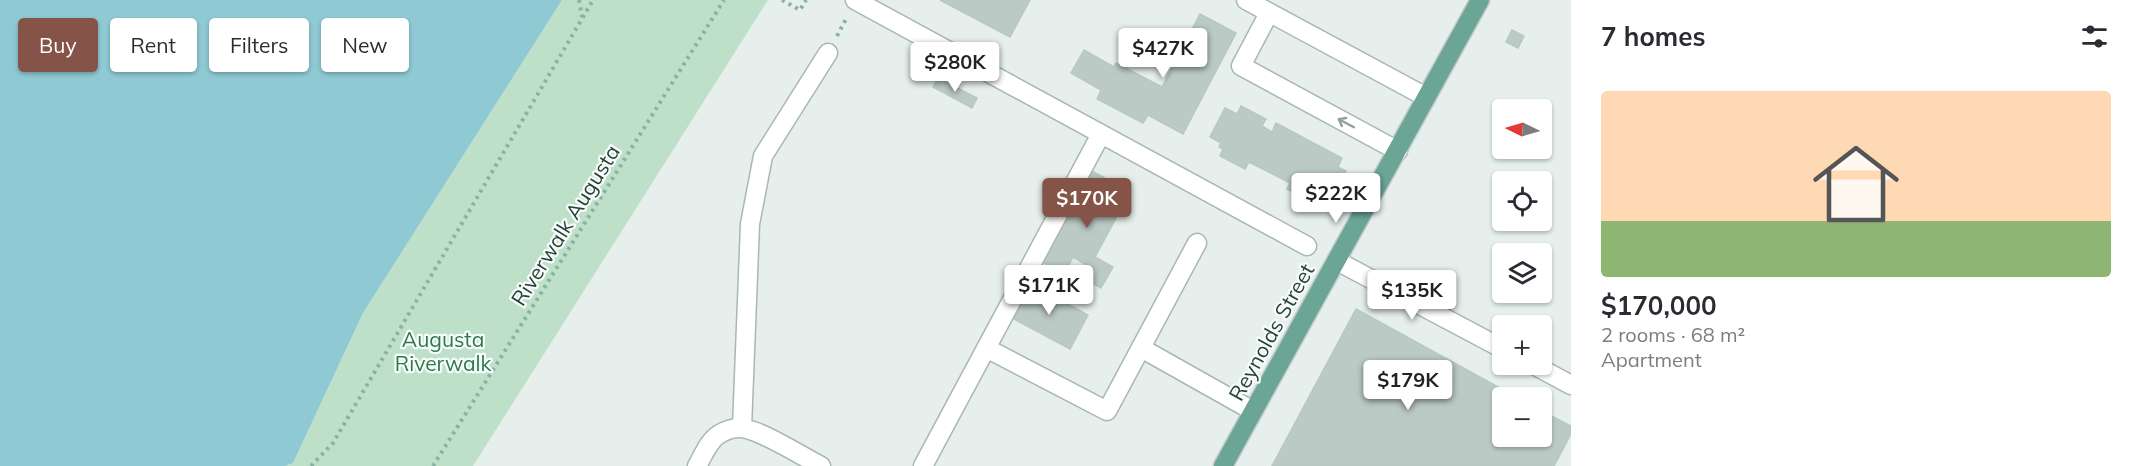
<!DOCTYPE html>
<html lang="en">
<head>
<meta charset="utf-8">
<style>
  body { margin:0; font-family:Mulish,sans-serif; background:#f2f2f3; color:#2b2b33; height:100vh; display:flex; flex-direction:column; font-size:22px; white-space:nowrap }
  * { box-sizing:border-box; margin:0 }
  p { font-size:20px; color:#7c7c81 }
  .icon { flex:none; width:33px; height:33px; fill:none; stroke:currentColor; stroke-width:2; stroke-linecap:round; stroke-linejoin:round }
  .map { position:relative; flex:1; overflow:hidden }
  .panel { display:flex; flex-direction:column; background:#fff; width:570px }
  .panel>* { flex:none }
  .hud { position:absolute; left:18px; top:18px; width:570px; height:54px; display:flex; gap:12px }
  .needle { width:39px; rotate:275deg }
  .fabs { position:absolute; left:1492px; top:99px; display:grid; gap:12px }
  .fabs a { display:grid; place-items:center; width:60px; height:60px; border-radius:6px; background:#fff; box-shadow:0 2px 4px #0004; font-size:30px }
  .price { position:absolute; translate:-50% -51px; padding:0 14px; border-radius:6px; background:#fff; color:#222; font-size:20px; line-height:39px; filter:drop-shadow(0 2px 3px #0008) }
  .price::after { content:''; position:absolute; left:50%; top:36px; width:18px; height:14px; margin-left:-9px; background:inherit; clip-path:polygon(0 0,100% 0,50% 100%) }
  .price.on { background:#855347; color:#fff }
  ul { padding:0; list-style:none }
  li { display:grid; align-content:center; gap:12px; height:318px; padding:0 30px }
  li span { display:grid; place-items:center; height:186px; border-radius:6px; color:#555 }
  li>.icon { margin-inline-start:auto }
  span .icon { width:108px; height:108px; fill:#fffc; stroke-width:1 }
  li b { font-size:26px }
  h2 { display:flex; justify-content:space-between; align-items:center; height:72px; padding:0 30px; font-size:26px }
  .tag { padding:0 21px; border-radius:6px; background:#fff; box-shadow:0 2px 4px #0004; font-size:21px; line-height:54px }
  .tag.on { background:#855347; color:#fff }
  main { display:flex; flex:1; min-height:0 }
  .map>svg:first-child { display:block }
  .green { fill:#bfe0c8 }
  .water { fill:#8ec9d4 }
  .building { fill:#bbcac4; stroke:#b8c9c2; stroke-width:1.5 }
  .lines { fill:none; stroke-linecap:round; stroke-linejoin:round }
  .minor-casing { stroke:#a8b8b2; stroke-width:21 }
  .major-casing { stroke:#c2cac8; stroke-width:21 }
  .path { stroke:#86b3a5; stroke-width:4; stroke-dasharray:3 4.5; stroke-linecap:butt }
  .minor { stroke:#fff; stroke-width:18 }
  .major { stroke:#6aa596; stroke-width:18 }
  .oneway { stroke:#92a09c }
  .labels { text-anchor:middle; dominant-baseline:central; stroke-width:4.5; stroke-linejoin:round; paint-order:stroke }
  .street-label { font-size:21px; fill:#24423a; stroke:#f7fbf9 }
  .park-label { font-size:21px; fill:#2d7a4b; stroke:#f7fbf9 }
</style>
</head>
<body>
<main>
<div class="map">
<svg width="1571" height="466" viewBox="0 0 1571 466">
  <rect width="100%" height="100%" fill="#e6efeb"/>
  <path class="green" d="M562 0H768L473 466H285L293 463 363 313Z"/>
  <path class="water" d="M0 0H562L363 313 293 463 285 466H0Z"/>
  <path class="building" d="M940 0H1030L1010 37Z
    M1200 14 1236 33 1183 134 1148 115 1143 123 1097 99 1101 90 1071 73 1084 50 1114 67 1116 63 1162 87Z
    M1512 30 1524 36 1518 48 1506 42Z
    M938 78 977 98 972 108 933 87Z
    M1241 106 1266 119 1262 126 1272 132 1276 123 1342 158 1338 167 1346 171 1337 188 1329 184 1326 190 1331 192 1326 202 1310 194 1307 200 1287 189 1290 183 1249 162 1245 169 1220 156 1223 149 1219 147 1221 143 1210 137 1225 108 1237 114Z
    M1090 170 1130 192 1095 257 1113 267 1101 288 1079 276 1085 264 1073 257 1064 274 1041 261Z
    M1029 283 1088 315 1070 349 1010 317Z
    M1356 309 1518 398H1503V436H1542V411L1571 426V434L1554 466H1272Z"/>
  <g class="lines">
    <defs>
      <path id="minor" d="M855 0 1307 246
        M1246 0 1426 97
        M1269 13 1241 66 1398 151
        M1337 261 1503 349
        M986 348 1107 411 1197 243
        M1141 348 1253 411
        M1532 364 1571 385
        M742 428 750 224 763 156 828 53
        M697 466C703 456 708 442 718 435 724 431 732 428 740 428 758 428 803 457 821 466
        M923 466 1101 134"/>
      <path id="major" d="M1223 466 1480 0"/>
    </defs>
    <use href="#minor" class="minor-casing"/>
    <use href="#major" class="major-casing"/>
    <path class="path" d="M579 0 582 17
      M782 0 800 10 806 0
      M837 36 846 19
      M311 466 333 443 593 0
      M433 466 724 0"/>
    <use href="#minor" class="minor"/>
    <use href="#major" class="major"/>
  </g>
  <defs><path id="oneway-shaft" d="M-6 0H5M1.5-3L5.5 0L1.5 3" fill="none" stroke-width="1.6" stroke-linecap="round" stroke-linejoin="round" transform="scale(1.5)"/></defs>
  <use class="oneway" href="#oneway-shaft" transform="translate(1346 123) rotate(-152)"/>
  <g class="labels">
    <g class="street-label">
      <text transform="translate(565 225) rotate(-58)">Riverwalk Augusta</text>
      <text transform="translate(1271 332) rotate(-61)">Reynolds Street</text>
    </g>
    <g class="park-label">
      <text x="443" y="339">Augusta<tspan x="443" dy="24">Riverwalk</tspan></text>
    </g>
  </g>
</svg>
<div class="fabs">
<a><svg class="needle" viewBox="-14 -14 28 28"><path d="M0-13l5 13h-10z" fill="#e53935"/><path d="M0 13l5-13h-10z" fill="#7c7c81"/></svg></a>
<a><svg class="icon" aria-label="locate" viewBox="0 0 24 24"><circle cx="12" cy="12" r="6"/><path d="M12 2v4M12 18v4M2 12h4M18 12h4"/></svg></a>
<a><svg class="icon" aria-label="layers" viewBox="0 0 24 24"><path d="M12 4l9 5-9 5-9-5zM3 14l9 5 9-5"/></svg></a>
<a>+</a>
<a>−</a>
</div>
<b class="price" style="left:1163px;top:79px">$427K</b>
<b class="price" style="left:955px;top:93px">$280K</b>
<b class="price" style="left:1336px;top:224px">$222K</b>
<b class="price on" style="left:1087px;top:229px">$170K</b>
<b class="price" style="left:1049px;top:316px">$171K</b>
<b class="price" style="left:1412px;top:321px">$135K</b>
<b class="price" style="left:1408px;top:411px">$179K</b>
<div class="hud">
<a class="tag on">Buy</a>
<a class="tag">Rent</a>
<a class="tag">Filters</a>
<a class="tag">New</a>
</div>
</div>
<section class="panel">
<h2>7 homes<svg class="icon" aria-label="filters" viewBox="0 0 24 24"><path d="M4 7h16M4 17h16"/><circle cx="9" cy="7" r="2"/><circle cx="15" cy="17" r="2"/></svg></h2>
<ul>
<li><span style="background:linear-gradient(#ffd9b3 70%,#8fb573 0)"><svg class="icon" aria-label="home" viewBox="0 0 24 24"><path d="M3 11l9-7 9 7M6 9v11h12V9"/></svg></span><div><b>$170,000</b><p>2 rooms · 68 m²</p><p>Apartment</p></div></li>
</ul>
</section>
</main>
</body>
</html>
